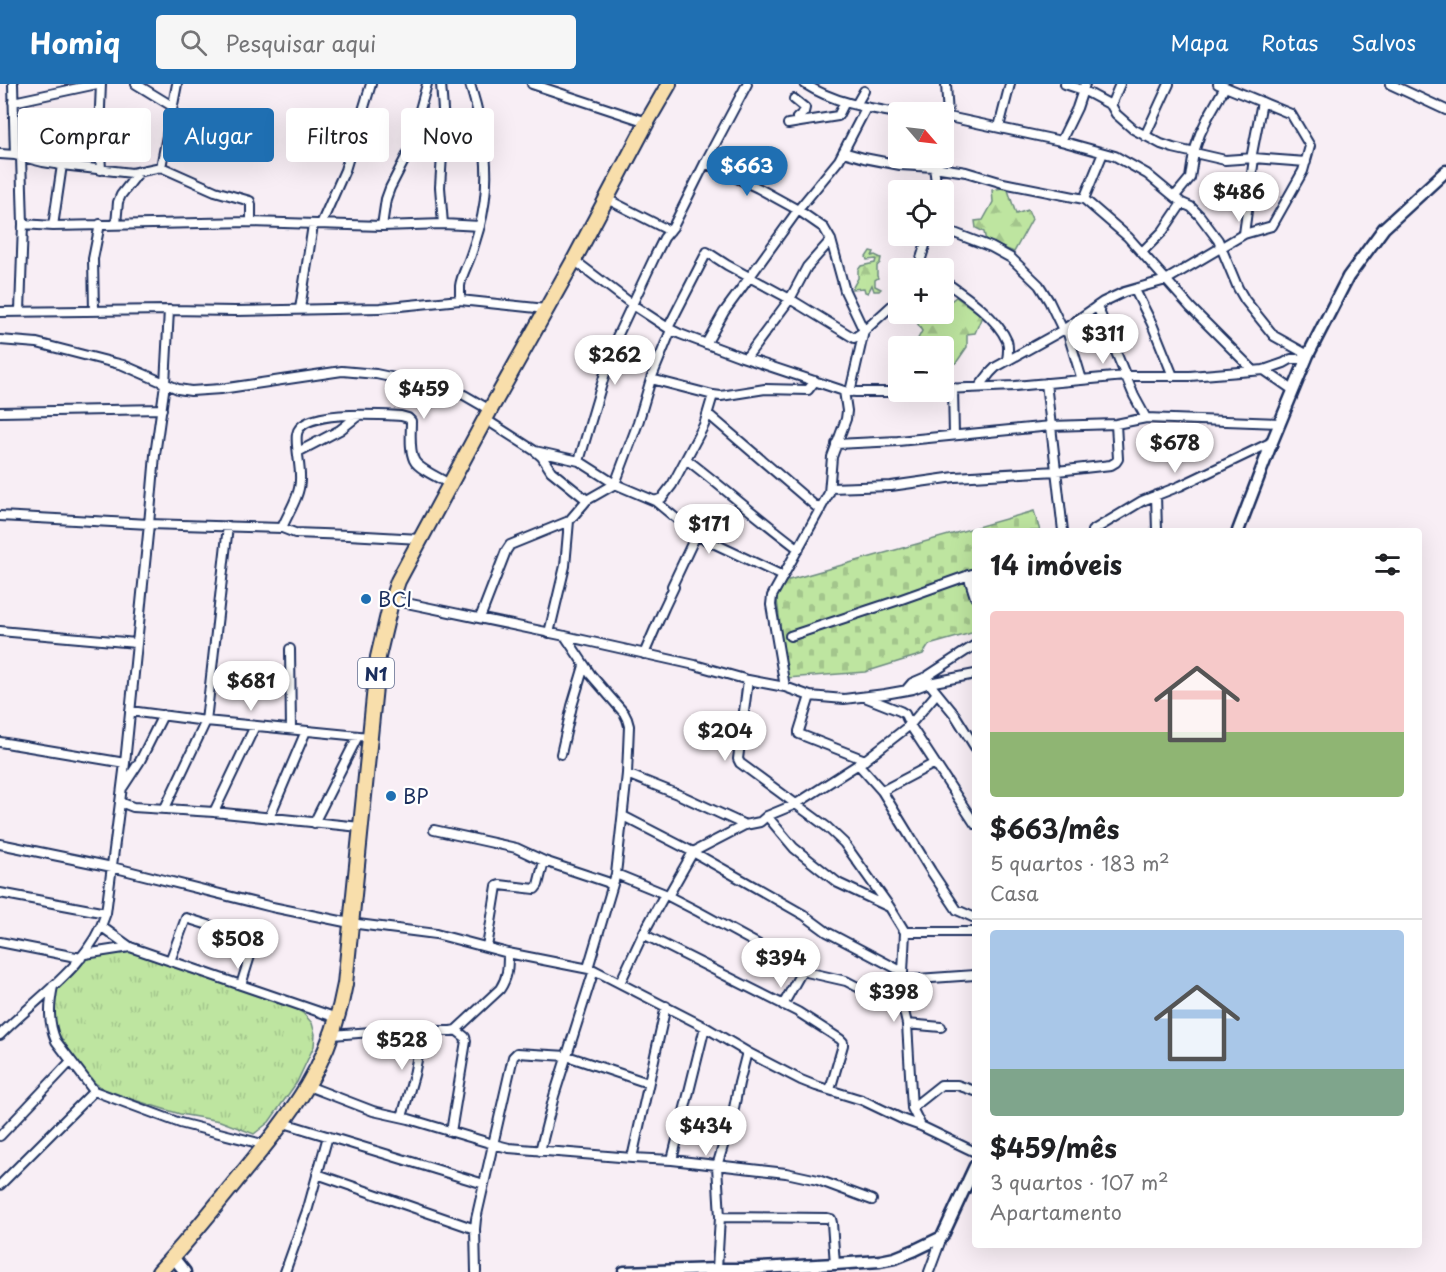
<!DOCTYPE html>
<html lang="pt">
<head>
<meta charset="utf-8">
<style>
  body { margin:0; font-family:"Playpen Sans",sans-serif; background:#f6f6f6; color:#202124; height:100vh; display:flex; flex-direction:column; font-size:22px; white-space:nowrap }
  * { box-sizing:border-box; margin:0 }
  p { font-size:20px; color:#757577 }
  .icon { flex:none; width:33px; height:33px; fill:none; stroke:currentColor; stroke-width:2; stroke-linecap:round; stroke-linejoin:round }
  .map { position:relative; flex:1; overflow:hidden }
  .sheet { position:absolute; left:972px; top:444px; width:450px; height:720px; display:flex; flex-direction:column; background:#fff; border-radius:6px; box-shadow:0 6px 24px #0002 }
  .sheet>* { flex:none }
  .banner { position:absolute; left:18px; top:24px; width:570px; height:54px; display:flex; gap:12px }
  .needle { width:39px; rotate:118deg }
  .controls { position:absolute; left:888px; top:18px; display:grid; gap:12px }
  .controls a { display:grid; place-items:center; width:66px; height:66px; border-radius:6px; background:#fff; box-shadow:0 6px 24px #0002; font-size:30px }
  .price { position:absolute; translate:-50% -51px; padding:0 14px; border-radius:21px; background:#fff; color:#222; font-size:20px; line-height:39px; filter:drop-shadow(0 2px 3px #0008) }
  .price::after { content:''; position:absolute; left:50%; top:36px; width:18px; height:14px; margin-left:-9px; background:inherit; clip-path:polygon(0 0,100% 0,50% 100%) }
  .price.current { background:#1f6fb2; color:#fff }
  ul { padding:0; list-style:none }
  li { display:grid; align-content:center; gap:12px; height:318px; padding:0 18px }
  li+li { border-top:2px solid #e0e0e0 }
  li span { display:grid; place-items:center; height:186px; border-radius:6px; color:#555 }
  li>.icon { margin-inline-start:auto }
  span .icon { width:108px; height:108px; fill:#fffc; stroke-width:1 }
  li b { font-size:26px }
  h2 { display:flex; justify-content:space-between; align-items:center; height:72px; padding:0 18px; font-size:26px }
  .pill { padding:0 21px; border-radius:6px; background:#fff; box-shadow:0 6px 24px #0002; font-size:21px; line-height:54px }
  .pill.current { background:#1f6fb2; color:#fff }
  header { display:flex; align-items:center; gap:36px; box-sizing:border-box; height:84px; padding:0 30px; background:#1f6fb2; color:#fff }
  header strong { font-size:28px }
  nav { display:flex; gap:33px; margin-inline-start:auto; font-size:21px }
  .search { width:420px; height:54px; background:#f6f6f6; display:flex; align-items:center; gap:15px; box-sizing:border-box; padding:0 21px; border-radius:6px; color:#757577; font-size:22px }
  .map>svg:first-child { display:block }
  .grass { fill:url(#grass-tufts); stroke:#6c8a7f; stroke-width:1.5 }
  .forest { fill:url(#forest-firs); stroke:#6c8a7f; stroke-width:1.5 }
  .cemetery { fill:url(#cemetery-stones); stroke:#6c8a7f; stroke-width:1.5 }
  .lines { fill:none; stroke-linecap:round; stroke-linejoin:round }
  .street-casing { stroke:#1b2f5e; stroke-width:12 }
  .secondary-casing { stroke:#1b2f5e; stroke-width:15 }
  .highway-casing { stroke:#1b2f5e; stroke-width:18 }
  .street { stroke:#fff; stroke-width:8 }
  .secondary { stroke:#fff; stroke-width:10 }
  .highway { stroke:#f8deab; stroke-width:14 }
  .poi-dot { fill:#1f6fb2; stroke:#fff; stroke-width:2 }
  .labels { text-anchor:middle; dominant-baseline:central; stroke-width:4.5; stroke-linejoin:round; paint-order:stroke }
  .shield { fill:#fff; stroke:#5f6d8e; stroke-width:1.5 }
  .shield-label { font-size:18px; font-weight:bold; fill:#1b2f5e }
  .poi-label { font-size:20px; fill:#1b2f5e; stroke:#fff; text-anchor:start }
</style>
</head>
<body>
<header>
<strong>Homiq</strong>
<div class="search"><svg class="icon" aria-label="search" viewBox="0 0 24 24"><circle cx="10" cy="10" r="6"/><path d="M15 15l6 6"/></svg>Pesquisar aqui</div>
<nav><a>Mapa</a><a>Rotas</a><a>Salvos</a></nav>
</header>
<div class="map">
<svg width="1446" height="1188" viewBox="0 0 1446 1188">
  <defs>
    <pattern id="grass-tufts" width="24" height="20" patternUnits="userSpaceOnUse" patternTransform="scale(1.5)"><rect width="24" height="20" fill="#bee5a0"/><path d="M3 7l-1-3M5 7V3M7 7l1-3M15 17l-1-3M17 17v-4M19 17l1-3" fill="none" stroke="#a3c58c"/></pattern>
    <pattern id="forest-firs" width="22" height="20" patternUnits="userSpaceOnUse" patternTransform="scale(1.5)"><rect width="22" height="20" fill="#bee5a0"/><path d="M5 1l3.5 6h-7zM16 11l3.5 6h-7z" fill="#a3c58c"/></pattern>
    <pattern id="cemetery-stones" width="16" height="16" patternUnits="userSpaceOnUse" patternTransform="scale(1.5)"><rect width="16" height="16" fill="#bee5a0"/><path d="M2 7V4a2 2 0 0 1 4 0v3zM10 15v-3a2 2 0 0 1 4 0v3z" fill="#a3c58c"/></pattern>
  </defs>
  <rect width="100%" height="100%" fill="#f8eef5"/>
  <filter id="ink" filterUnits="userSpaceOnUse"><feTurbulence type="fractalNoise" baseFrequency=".0167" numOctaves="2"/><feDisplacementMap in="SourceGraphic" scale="12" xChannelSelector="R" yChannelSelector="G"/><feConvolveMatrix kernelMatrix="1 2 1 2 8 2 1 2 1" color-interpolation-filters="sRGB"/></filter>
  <g filter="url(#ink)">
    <path class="grass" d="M130 865 287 919 303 929 312 939 315 950 314 962 297 998 269 1038 254 1050 220 1037 180 1030 131 1015 104 1005 92 997 68 965 53 941 52 915 56 903 87 872Z"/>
    <path class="forest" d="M1007 103 1016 130 1028 126 1032 135 1014 168 986 157 984 148 976 144 975 137 983 136 993 118 992 106Z
      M870 167 874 168 872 172 875 171 881 174 880 179 877 182V192L878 194 875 196V202L881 205 879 207H874L872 201 868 209 865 208 864 204 852 205 858 194V186L861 182 875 179 876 175 867 176 866 173Z
      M956 213 977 228 983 230 975 249 967 250V263L956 279 944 280V262H901L902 259 909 256 914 262 922 247 915 235 911 238V230L918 232 919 230H944V219L952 216Z"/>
    <path class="cemetery" d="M1034 427 1040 447H975V548L929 561 923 570 865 588 787 594 777 516V505L782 498Z"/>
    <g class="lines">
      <defs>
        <path id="street" d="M13 0 15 71
          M101 0 99 46 101 86
          M136 0 172 22
          M441 0 444 39 440 103 443 140
          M532 0 647 38
          M805 0C833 18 866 24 898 29
          M946 0 948 32
          M1065 0 1083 6 1111 21 1116 30 1133 45 1161 60 1173 64 1225 76 1254 74 1306 78
          M1390 0 1446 26
          M794 15 805 24 804 28 797 34 798 36 800 38 838 32 845 18
          M13 18 97 0
          M856 21 864 7
          M1111 21 1120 0
          M944 32 1061 57 1115 72 1147 90 1182 119 1191 123 1200 132 1218 156 1238 204 1245 216 1274 252 1308 271
          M788 40 800 38
          M999 43 1010 0
          M1145 52 1169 0
          M1061 57 1077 24 1085 0
          M843 68 864 74 900 81 934 83 966 88 1003 99 1084 115 1128 153 1191 224 1253 286
          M0 70 15 71 43 78 62 81 132 89 161 83 215 107 250 117 251 121V138
          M1251 75 1262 18
          M705 79 758 104 798 126 824 144 831 156 845 207 864 247 850 308
          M161 83 177 0
          M934 83 937 106
          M1175 112 1190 94 1194 68 1200 50 1208 33 1225 3
          M605 114 670 147
          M1084 115 1103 69
          M23 140 53 142 251 138 382 142 443 140 480 142
          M116 140 118 118 121 111 139 88
          M321 140 345 86 371 0
          M53 142 62 81
          M382 142 386 115 390 104 408 69 427 0
          M944 145 991 163 1011 174 1039 201 1049 217 1063 246 1068 249 1069 253 1082 296
          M1244 150 1254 74
          M1142 168 1163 147 1182 119
          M574 176 633 221 668 244 680 250 739 272 844 307 856 308H908
          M918 184 928 152
          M944 197C964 211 997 233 1007 257 1009 263 1008 270 1007 276
          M1135 206 1152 240 1173 292
          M460 216C460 211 460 206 460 202 461 193 466 184 469 176 473 166 476 155 479 145 493 95 485 49 470 0
          M1097 222 1134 312 1146 334
          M300 225 313 141
          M20 227 23 140 21 72
          M94 227 93 175 100 140
          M0 228 169 226 235 227 380 224 460 216 546 225
          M668 244 707 168 727 181 790 215 854 254 864 247 898 216
          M0 256 37 259 111 278 123 281 178 305 191 307 221 305 342 287 376 290 443 304 464 311 490 326
          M706 260 724 228 749 194 798 126 839 76 866 24
          M746 274 790 215 807 183 831 156
          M1264 286 1293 306
          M651 295 713 311 721 312 765 305 808 306 815 297
          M1046 299 1063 447
          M979 303 990 289 996 283 1063 246 1103 218 1124 208 1166 196 1244 150 1272 142 1303 87 1310 62 1291 30 1218 0
          M953 304 954 351
          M944 305 1015 302 1125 292H1190L1264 286 1284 279 1291 275H1307
          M0 328 162 325
          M708 330 820 426
          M485 335 535 367 542 373 551 387 587 416
          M836 360 898 357 1051 342 1116 340 1146 334 1280 339
          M535 367 579 377 615 400 655 417 696 451 783 492
          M298 368 340 346 359 331
          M686 375C724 404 760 436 799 465
          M579 377 614 259 655 172 664 154 673 143 705 79 747 0
          M830 404 891 402 955 393 1057 387 1111 381 1116 378 1118 375 1116 340
          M1156 411 1157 447
          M655 417 662 414 672 401 704 341 713 311
          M0 432 149 440 282 444 295 449 348 451 420 455
          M282 444C288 429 300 412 300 396 301 383 295 361 297 350 301 325 382 331 401 332L408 334 411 337C411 349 409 365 414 376 418 385 441 395 450 400
          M1092 447 1142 417 1180 402 1272 358
          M968 491 975 513
          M392 516 565 552 695 581 748 596 785 603 810 612 844 615 885 610 913 605 929 599 975 590
          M480 534 506 467 510 461 569 437 587 416 615 400 638 339 651 295 671 246
          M0 547 136 559
          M549 549 565 482 569 437
          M565 552 591 591 624 629 627 635 629 642 627 690 616 790 588 884
          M790 552 896 517 975 489
          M290 565 291 645
          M644 570 664 524 674 503 672 502 696 451
          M748 596 738 675 740 679 827 743 844 759 889 822 905 848 903 888 904 927 907 940 912 1024 921 1042
          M929 599 955 631 975 663
          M785 603 771 521 772 512 829 409 832 373 846 335 847 327 844 307
          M906 606 912 599 926 593 975 561
          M810 612 799 647V650L865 676
          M867 614 900 627 905 630 910 641 975 740
          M130 627 206 637 369 653
          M0 658 125 679
          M561 670 572 622 584 582
          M858 680 882 707 931 787 957 826 975 834
          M627 690 682 712 745 741
          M123 703 140 677 163 631
          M882 707 935 679
          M120 718 133 723 214 728 360 743
          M165 724 206 637 228 442
          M214 728 255 642
          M623 732 693 768 804 831 827 848 903 888
          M767 732 794 764 838 799 887 822
          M269 734 306 647
          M314 739 358 652
          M434 746 516 764 544 777 607 798 612 802
          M0 760 112 783 272 823 350 839 436 850 508 869 594 886 705 943 747 968 801 996 816 1002 862 1016 904 1036 921 1042 975 1068
          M616 790 665 810
          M0 809 106 829
          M668 812 699 828 763 863 802 887 846 897 904 927
          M102 843 130 863 337 934
          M905 848H975
          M643 850 798 928 840 955 843 958V961L830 1006
          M0 858 81 874
          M487 863 497 802 500 801 535 805 538 801 544 777
          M85 870 130 863
          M170 877 186 834 250 854 253 856 254 859 241 901
          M903 896 975 891
          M620 899 643 850 665 810 668 812 693 768 745 741 760 738 767 732 796 720 865 676 910 641 937 609
          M53 902C49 922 48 938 56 957L94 1007
          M783 921 802 887
          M907 940 941 943
          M0 951C36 914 90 881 106 829L125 679 149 440 155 371 165 300 169 226
          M332 951 385 947H451L456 946 500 905C508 893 508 883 508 869
          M308 1002 373 1027 409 1035 493 1060 509 1064 632 1074 672 1076 786 1089 818 1096 872 1116
          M912 1024 941 1001H957L975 1007
          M402 1033 414 991 423 946
          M284 1039 484 1100
          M451 1048 466 957 465 953 456 946
          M0 1052 71 977
          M540 1067 554 1012 594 886
          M632 1074 666 922
          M672 1076 705 943
          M317 1090 475 1145
          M0 1101 94 1007 180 1039 266 1061
          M720 1133 827 1134 831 1135 832 1139 835 1180
          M717 1185 720 1133 717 1082 733 1029 739 999 747 968
          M285 1188 308 1124 328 1052
          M476 1188 475 1145 476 1135 513 973 517 969 567 972 648 999
          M929 1188 942 1153"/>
        <path id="secondary" d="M1238 447 1272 358 1308 271 1348 193 1384 144 1446 87
          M173 1173 185 1188
          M624 1188 717 1185H742L835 1180 880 1177 895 1174 915 1166 942 1153 975 1082"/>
        <path id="highway" d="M159 1188C186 1159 211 1128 236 1097 289 1032 330 985 345 900L378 573 391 518 398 497 490 326 574 176 647 38 669 0"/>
      </defs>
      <use href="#street" class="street-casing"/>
      <use href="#secondary" class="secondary-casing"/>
      <use href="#highway" class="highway-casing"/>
      <use href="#street" class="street"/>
      <use href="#secondary" class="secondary"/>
      <use href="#highway" class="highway"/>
    </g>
  </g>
  <g class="poi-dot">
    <circle cx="366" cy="515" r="6"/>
    <circle cx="391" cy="712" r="6"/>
  </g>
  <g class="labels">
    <rect class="shield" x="358" y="574" width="36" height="30" rx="4.5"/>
    <g class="shield-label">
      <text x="376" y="589">N1</text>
    </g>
    <g class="poi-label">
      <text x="378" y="515">BCI</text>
      <text x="403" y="712">BP</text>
    </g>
  </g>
</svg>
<div class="controls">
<a><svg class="needle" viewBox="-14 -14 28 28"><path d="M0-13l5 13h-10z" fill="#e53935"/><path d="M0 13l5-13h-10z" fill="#757577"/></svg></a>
<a><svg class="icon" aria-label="locate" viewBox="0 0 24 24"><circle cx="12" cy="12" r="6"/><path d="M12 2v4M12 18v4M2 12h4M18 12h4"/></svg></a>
<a>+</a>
<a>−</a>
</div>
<b class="price current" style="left:747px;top:113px">$663</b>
<b class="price" style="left:1239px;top:139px">$486</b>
<b class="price" style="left:1103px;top:281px">$311</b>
<b class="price" style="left:615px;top:302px">$262</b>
<b class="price" style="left:424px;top:336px">$459</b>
<b class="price" style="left:1175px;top:390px">$678</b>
<b class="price" style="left:709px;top:471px">$171</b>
<b class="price" style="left:251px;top:628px">$681</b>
<b class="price" style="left:725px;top:678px">$204</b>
<b class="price" style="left:238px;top:886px">$508</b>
<b class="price" style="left:781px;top:905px">$394</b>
<b class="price" style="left:894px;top:939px">$398</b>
<b class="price" style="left:402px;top:987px">$528</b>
<b class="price" style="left:706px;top:1073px">$434</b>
<div class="banner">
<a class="pill">Comprar</a>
<a class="pill current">Alugar</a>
<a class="pill">Filtros</a>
<a class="pill">Novo</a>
</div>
<section class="sheet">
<h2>14 imóveis<svg class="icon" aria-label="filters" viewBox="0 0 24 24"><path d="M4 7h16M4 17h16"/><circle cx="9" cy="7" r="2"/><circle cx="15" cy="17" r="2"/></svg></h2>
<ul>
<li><span style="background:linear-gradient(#f6c9c9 65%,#8fb573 0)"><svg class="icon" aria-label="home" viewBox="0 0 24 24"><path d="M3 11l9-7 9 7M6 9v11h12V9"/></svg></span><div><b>$663/mês</b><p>5 quartos · 183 m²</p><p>Casa</p></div></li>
<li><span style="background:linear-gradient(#a9c7e8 75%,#7fa58c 0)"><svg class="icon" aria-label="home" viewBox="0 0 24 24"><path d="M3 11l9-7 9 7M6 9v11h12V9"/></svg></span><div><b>$459/mês</b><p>3 quartos · 107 m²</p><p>Apartamento</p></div></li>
</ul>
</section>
</div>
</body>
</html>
